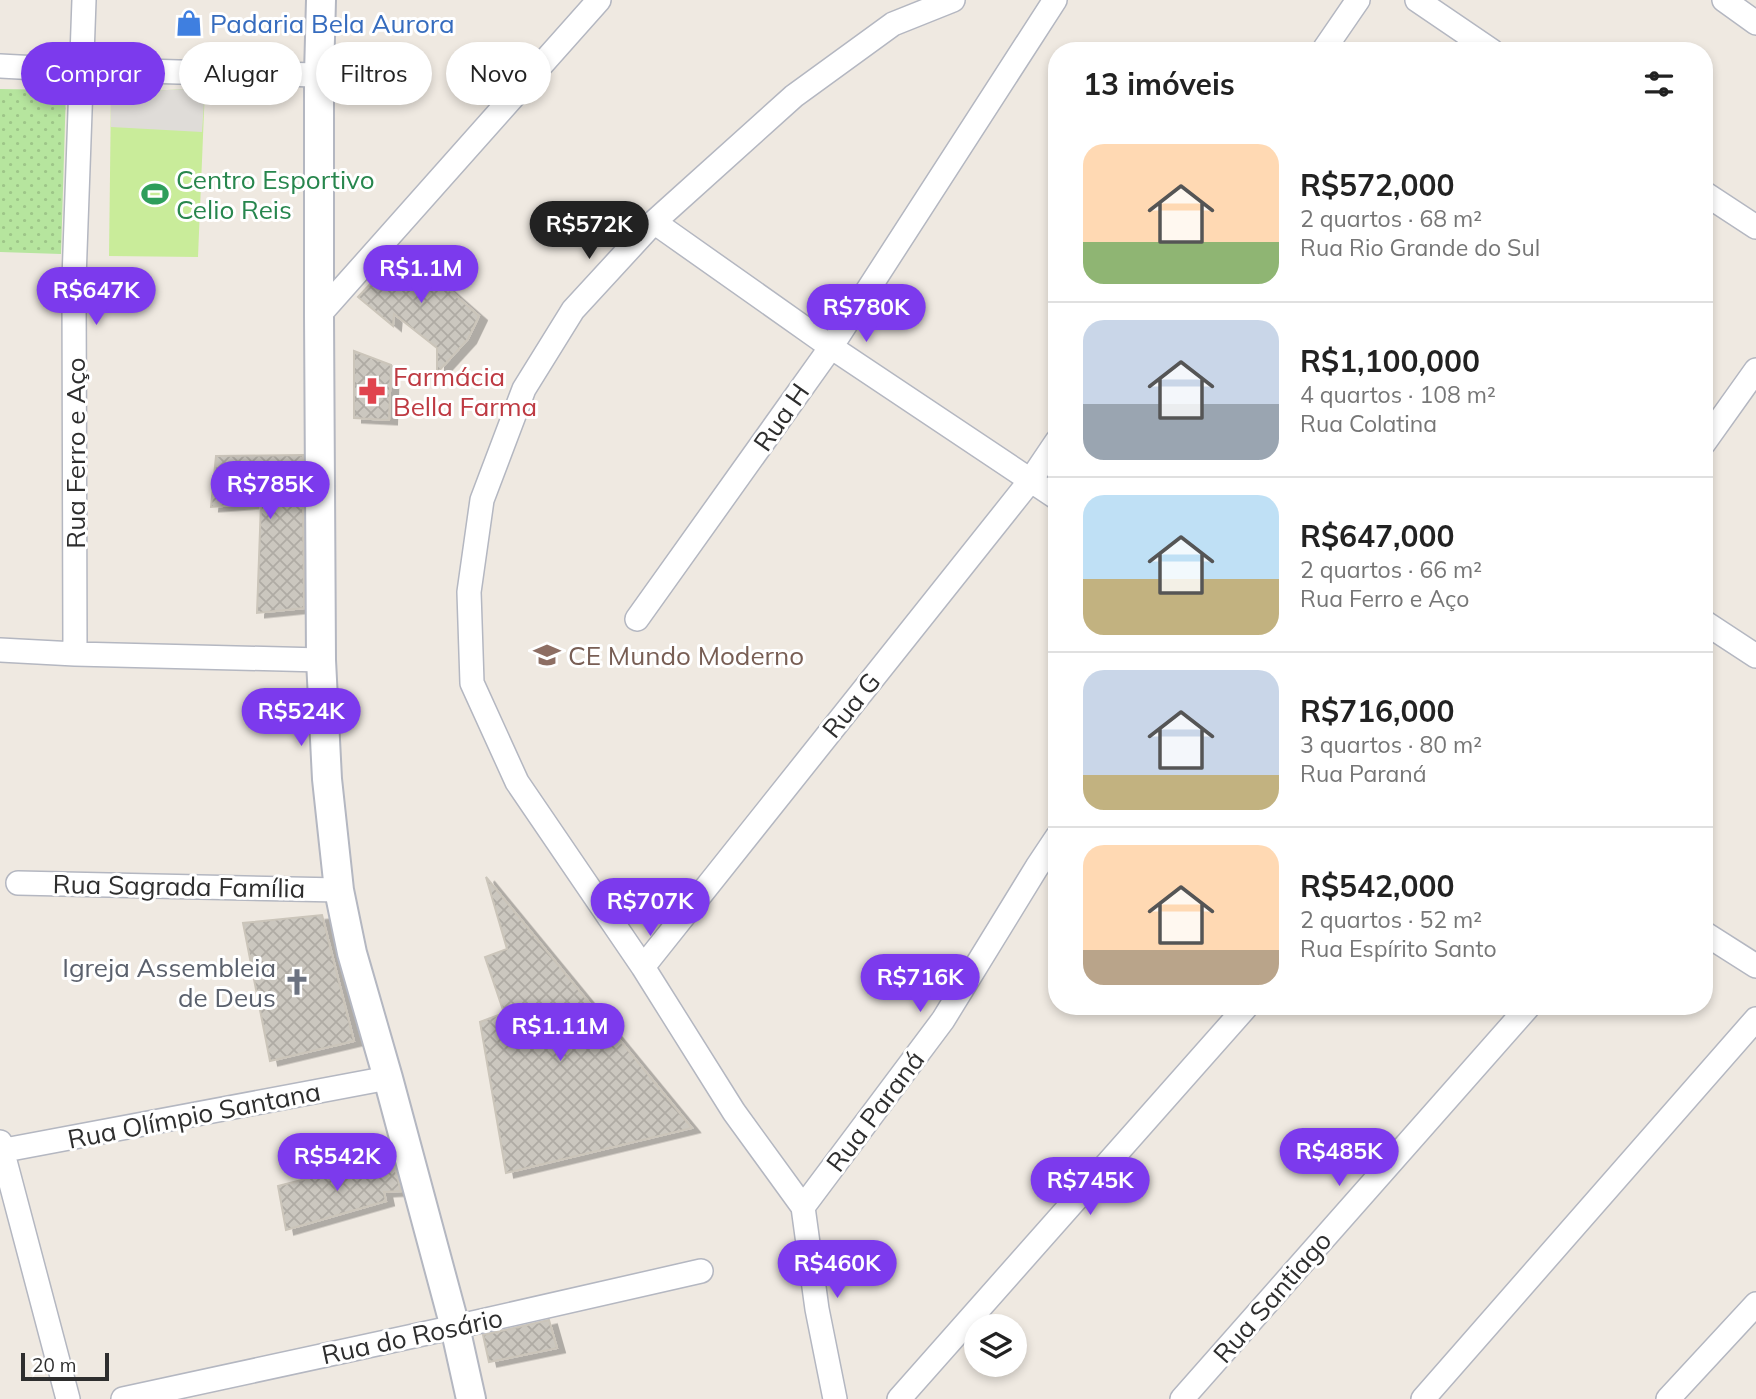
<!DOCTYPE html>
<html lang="pt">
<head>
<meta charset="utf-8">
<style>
  body { margin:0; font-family:Mulish,sans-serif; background:#f2f2f2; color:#222; height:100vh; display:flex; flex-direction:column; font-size:26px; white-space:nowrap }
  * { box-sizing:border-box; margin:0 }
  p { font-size:23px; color:#767676 }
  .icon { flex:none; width:38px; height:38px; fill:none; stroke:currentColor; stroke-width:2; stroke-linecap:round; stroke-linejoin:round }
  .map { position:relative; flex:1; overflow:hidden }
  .panel { position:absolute; left:1048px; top:42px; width:665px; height:973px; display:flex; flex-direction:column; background:#fff; border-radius:28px; box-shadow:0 4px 10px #0003 }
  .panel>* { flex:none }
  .top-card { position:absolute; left:21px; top:42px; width:665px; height:63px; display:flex; gap:14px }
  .buttons { position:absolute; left:964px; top:1314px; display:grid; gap:14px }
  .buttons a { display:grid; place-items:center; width:63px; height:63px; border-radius:50%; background:#fff; box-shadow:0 4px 10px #0003; font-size:35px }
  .scale { position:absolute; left:21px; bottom:18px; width:88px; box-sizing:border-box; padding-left:7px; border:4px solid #2e2e2e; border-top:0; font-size:19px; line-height:24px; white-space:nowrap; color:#2e2e2e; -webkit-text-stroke:5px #fff; paint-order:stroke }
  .price { position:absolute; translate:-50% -60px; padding:0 16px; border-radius:24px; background:#7c3aed; color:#fff; font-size:23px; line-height:46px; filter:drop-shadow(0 2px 4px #0008) }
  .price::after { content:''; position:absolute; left:50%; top:42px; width:21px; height:16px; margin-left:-10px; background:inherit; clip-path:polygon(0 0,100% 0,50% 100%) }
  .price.selected { background:#222; color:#fff }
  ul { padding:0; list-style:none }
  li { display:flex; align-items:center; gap:21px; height:175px; padding:0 35px }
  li+li { border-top:2px solid #e0e0e0 }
  li span { display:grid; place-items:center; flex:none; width:196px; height:140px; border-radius:21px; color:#555 }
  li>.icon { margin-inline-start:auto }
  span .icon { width:84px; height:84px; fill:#fffc; stroke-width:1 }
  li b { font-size:30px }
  h2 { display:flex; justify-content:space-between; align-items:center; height:84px; padding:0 35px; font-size:30px }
  .chip { padding:0 24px; border-radius:32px; background:#fff; box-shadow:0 4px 10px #0003; font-size:24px; line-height:63px }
  .chip.selected { background:#7c3aed; color:#fff }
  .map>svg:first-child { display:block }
  .park { fill:url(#park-dots) }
  .pitch { fill:#c9ec9a }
  .plaza { fill:#dfdcd8 }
  .building { fill:url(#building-cross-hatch); stroke:#cbc5ba; stroke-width:2; filter:url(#shadow) }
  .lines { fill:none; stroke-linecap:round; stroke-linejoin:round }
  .minor-casing { stroke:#b4b7c1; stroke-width:26 }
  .tertiary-casing { stroke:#b4b7c1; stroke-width:32 }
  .minor { stroke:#fff; stroke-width:23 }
  .tertiary { stroke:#fff; stroke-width:28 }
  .labels { text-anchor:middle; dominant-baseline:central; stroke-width:6; stroke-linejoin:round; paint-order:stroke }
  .shop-label { font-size:26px; fill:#366cbe; stroke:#fff; text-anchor:start }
  .leisure-label { font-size:26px; fill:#27864d; stroke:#fff; text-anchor:start }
  .health-label { font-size:26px; fill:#be3a42; stroke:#fff; text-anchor:start }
  .street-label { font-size:26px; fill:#2e2e2e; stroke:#fff }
  .education-label { font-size:26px; fill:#785e54; stroke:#fff; text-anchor:start }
  .worship-label { font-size:26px; fill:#5b616d; stroke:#fff; text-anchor:end }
</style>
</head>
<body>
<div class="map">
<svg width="1756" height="1399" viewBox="0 0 1756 1399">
  <defs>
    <pattern id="park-dots" width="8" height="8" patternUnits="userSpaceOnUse" patternTransform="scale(1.75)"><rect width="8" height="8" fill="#b6e59e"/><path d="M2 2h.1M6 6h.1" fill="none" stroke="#9dc588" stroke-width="1.8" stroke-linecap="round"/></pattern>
    <pattern id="building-cross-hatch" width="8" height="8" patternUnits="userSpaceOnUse" patternTransform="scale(1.75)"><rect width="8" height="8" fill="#cbc7bf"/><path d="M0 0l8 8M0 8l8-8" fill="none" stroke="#afaba4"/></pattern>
    <filter id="shadow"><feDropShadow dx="8" dy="4.5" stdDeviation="0" flood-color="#0004"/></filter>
  </defs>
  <rect width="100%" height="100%" fill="#efe9e1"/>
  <path class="park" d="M0 89 66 90 61 254 0 252Z"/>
  <path class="pitch" d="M205 88 198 257 109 256 111 93Z"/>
  <path class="plaza" d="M205 88 202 132 111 127V93Z"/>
  <path class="building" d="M403 249 479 316 468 339 437 373V348L394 314 393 326 358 297Z
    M354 351 391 365 389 420 354 418Z
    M303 455 302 502H303L304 608 257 613 261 503 211 507 216 456Z
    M486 877 692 1128 506 1173 480 1022 504 1013 485 957 507 949Z
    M322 915 354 1041 270 1061 243 923Z
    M392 1157 401 1191 384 1192 386 1201 286 1230 278 1186Z
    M549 1320 557 1348 489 1362 483 1335Z"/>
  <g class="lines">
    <defs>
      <path id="minor" d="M1417 0 1492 51
        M1724 0 1756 23
        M1323 51 1358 0
        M0 66C106 72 213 72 319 75
        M1704 193 1756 227
        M654 222 831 347 1057 498
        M319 315 599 0
        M1704 443 1756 370
        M637 619 831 347 1055 0
        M1704 622 1756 656
        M0 650 75 654 321 660
        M75 654 74 279 84 0
        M18 883 339 890
        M1704 933 1756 966
        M643 967 1030 481 1057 441
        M0 1142 68 1399
        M0 1151 388 1078
        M803 1207 943 1020 1037 867 1057 837
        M123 1399 455 1327 701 1271
        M835 1399 817 1309 803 1207 734 1112 643 967 517 782 472 683 469 592 482 500 524 389 573 310 654 222 794 96 893 24 953 0
        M899 1399 1247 1006
        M1182 1399 1529 1006
        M1423 1399 1756 1019
        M1668 1399 1756 1304"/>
      <path id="tertiary" d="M321 0 319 75V315L321 660 327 779 339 890 352 953 388 1078 455 1327 471 1399"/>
    </defs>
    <use href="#minor" class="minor-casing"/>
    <use href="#tertiary" class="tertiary-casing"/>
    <use href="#minor" class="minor"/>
    <use href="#tertiary" class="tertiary"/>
  </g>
  <defs>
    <symbol id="shop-bare" viewBox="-9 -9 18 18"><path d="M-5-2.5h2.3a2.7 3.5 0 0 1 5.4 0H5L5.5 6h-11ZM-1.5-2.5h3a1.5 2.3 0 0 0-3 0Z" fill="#3f7fe0" stroke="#fff" stroke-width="2.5" paint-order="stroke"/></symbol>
    <symbol id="stadium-bare" viewBox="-9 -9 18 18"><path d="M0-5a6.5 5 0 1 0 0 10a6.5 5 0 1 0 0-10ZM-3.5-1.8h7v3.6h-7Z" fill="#2e9e5b" stroke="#fff" stroke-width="2.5" paint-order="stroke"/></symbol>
    <symbol id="pharmacy-bare" viewBox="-9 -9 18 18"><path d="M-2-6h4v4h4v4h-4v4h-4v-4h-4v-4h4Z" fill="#e0444e" stroke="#fff" stroke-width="2.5" paint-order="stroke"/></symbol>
    <symbol id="school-bare" viewBox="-9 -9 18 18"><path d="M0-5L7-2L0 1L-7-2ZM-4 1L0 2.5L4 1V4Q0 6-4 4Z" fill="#8d6e63" stroke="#fff" stroke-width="2.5" paint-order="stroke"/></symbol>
    <symbol id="church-bare" viewBox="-9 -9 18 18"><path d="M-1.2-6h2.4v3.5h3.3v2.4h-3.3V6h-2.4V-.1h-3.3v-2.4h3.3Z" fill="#6b7280" stroke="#fff" stroke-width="2.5" paint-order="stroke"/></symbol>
  </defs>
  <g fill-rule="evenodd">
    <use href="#shop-bare" x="170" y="4" width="38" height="38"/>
    <use href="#stadium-bare" x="136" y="175" width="38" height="38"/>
    <use href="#pharmacy-bare" x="353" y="372" width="38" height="38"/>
    <use href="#school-bare" x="528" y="636" width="38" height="38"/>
    <use href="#church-bare" x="278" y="963" width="38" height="38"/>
  </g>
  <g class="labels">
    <g class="shop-label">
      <text x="210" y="23">Padaria Bela Aurora</text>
    </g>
    <g class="leisure-label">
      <text x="176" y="179">Centro Esportivo<tspan x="176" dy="30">Celio Reis</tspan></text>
    </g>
    <g class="health-label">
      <text x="393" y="376">Farmácia<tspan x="393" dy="30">Bella Farma</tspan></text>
    </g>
    <g class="street-label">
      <text transform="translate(781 417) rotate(-55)">Rua H</text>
      <text transform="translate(75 453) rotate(-90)">Rua Ferro e Aço</text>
      <text transform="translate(851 705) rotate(-51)">Rua G</text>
      <text transform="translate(179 886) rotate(1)">Rua Sagrada Família</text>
      <text transform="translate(875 1111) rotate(-53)">Rua Paraná</text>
      <text transform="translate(194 1115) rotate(-11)">Rua Olímpio Santana</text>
      <text transform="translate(1272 1297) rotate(-49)">Rua Santiago</text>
      <text transform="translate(412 1336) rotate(-12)">Rua do Rosário</text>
    </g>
    <g class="education-label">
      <text x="568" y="655">CE Mundo Moderno</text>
    </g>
    <g class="worship-label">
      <text x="276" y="967">Igreja Assembleia<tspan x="276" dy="30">de Deus</tspan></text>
    </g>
  </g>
</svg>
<div class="buttons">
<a><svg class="icon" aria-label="layers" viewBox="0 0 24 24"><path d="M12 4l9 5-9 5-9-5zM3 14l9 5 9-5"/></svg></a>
</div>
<div class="scale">20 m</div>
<b class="price selected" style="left:589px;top:261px">R$572K</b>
<b class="price" style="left:421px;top:305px">R$1.1M</b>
<b class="price" style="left:96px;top:327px">R$647K</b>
<b class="price" style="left:866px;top:344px">R$780K</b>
<b class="price" style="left:270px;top:521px">R$785K</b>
<b class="price" style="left:301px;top:748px">R$524K</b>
<b class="price" style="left:650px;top:938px">R$707K</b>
<b class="price" style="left:920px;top:1014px">R$716K</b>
<b class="price" style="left:560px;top:1063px">R$1.11M</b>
<b class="price" style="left:1339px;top:1188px">R$485K</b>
<b class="price" style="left:337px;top:1193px">R$542K</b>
<b class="price" style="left:1090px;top:1217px">R$745K</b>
<b class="price" style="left:837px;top:1300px">R$460K</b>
<div class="top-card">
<a class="chip selected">Comprar</a>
<a class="chip">Alugar</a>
<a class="chip">Filtros</a>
<a class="chip">Novo</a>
</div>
<section class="panel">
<h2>13 imóveis<svg class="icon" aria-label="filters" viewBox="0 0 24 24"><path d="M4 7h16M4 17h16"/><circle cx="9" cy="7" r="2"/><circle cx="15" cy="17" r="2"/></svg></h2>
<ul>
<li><span style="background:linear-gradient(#ffd9b3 70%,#8fb573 0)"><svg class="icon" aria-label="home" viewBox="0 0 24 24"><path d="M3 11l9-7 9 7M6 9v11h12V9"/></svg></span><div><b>R$572,000</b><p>2 quartos · 68 m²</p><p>Rua Rio Grande do Sul</p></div></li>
<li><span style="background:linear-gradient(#c9d6e8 60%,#9aa5b1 0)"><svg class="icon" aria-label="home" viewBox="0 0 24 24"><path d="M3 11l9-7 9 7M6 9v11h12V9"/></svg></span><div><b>R$1,100,000</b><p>4 quartos · 108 m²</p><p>Rua Colatina</p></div></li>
<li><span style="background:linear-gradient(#bfe0f5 60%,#c2b280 0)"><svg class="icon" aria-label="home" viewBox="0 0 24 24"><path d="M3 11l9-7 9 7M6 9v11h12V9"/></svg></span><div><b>R$647,000</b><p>2 quartos · 66 m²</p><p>Rua Ferro e Aço</p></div></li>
<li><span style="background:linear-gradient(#c9d6e8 75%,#c2b280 0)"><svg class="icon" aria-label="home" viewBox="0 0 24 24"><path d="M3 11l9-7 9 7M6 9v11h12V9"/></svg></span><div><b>R$716,000</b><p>3 quartos · 80 m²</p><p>Rua Paraná</p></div></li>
<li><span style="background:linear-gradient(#ffd9b3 75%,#b9a48a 0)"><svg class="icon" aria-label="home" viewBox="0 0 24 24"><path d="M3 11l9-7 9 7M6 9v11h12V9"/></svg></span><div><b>R$542,000</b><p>2 quartos · 52 m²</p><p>Rua Espírito Santo</p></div></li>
</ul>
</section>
</div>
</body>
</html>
